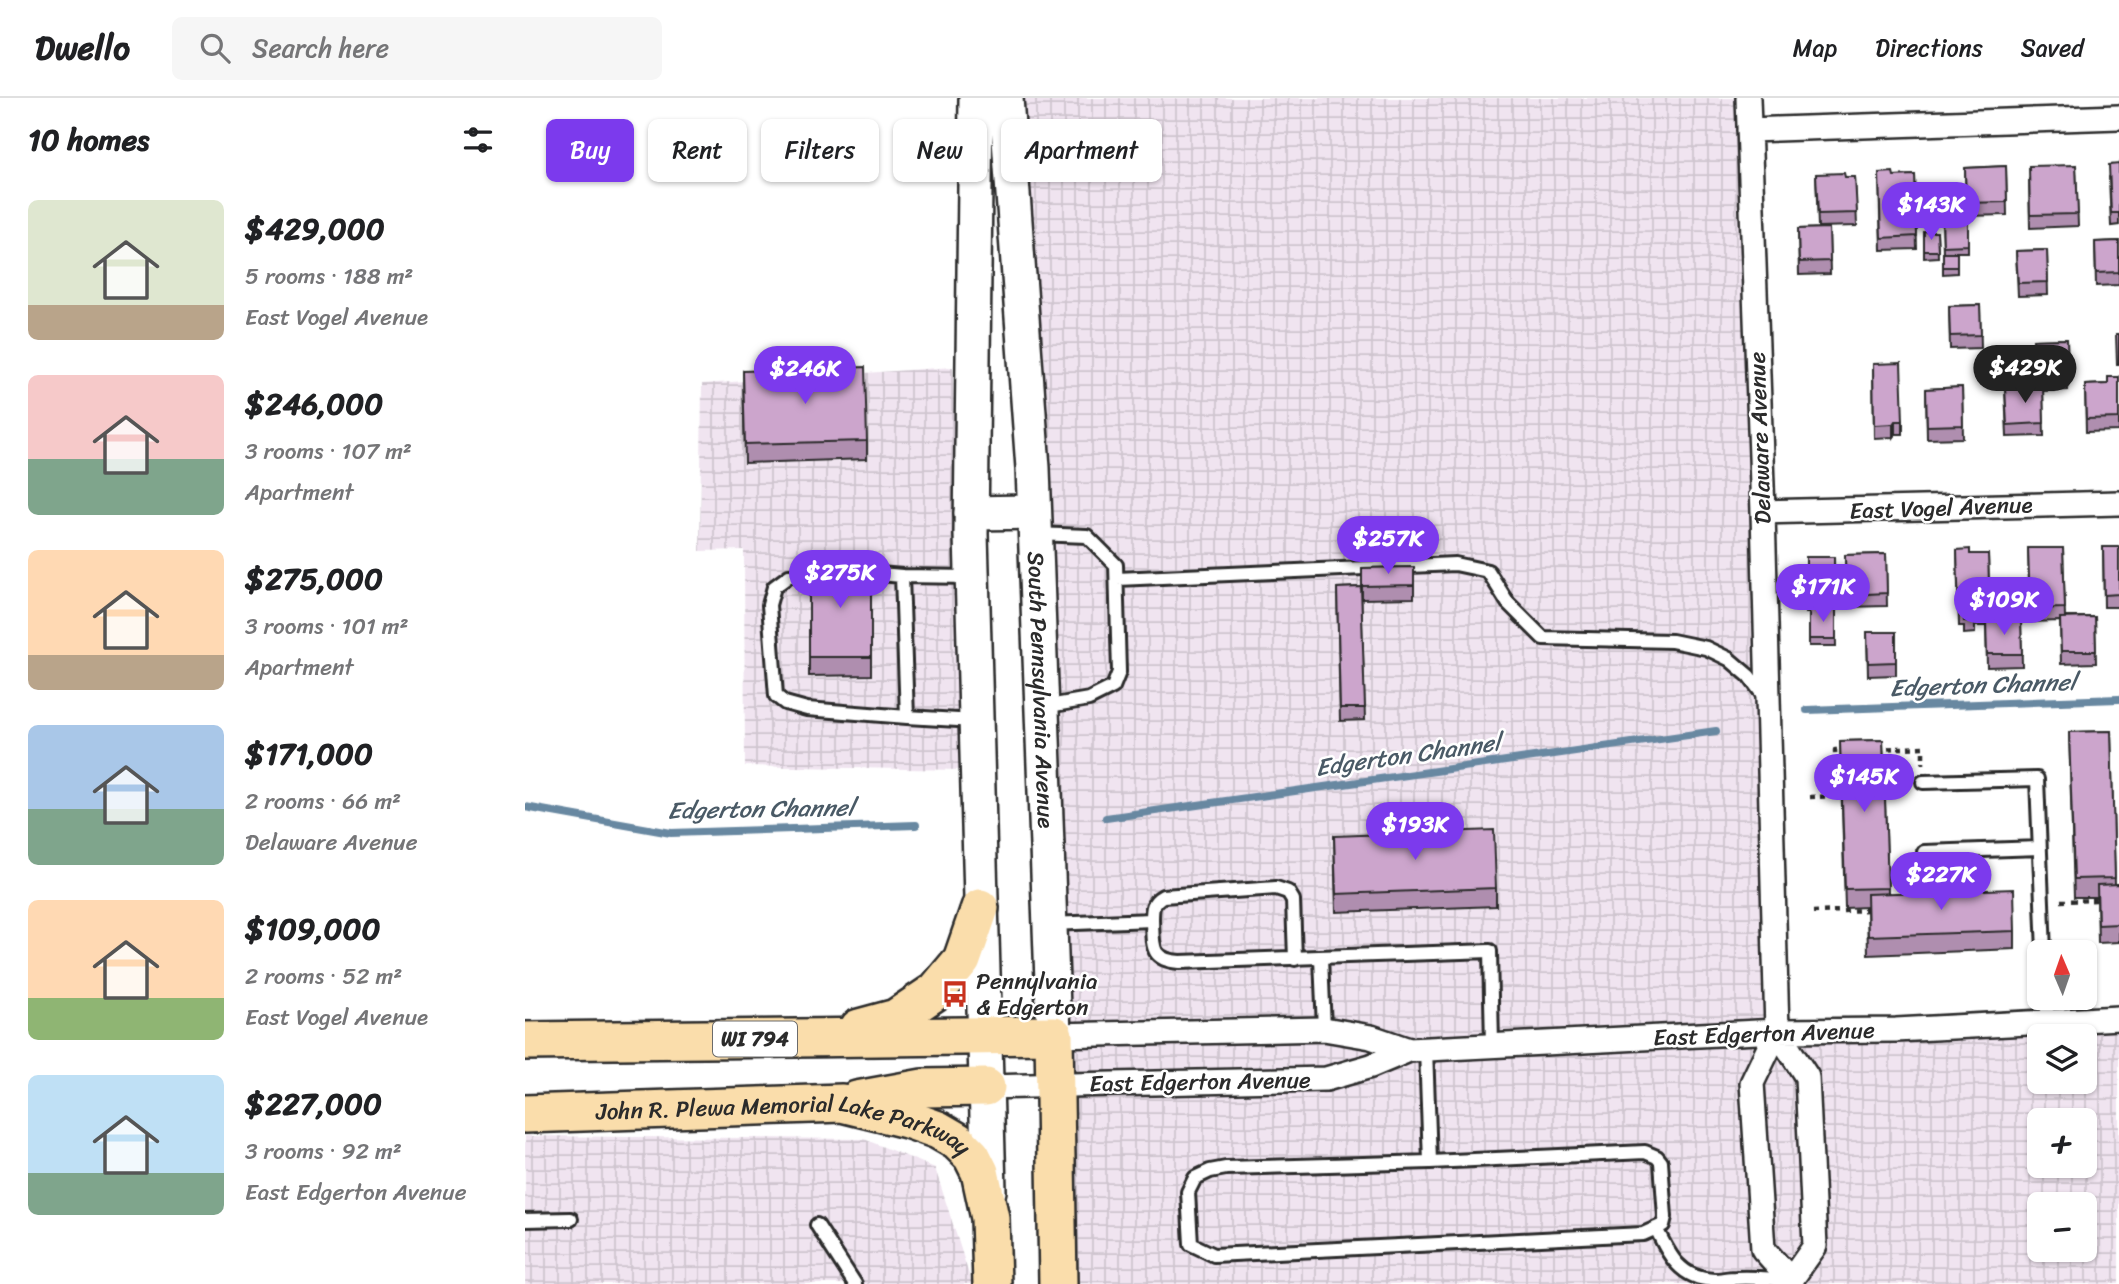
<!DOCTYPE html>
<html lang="en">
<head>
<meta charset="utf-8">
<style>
  body { margin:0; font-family:Sriracha,sans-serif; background:#f6f6f6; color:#202124; height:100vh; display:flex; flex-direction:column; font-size:26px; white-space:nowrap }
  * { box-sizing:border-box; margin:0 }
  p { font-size:23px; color:#757577 }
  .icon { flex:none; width:38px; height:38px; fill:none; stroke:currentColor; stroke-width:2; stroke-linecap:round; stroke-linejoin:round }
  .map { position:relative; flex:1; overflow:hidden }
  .drawer { display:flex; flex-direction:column; background:#fff; width:525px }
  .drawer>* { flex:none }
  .banner { position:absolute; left:21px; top:21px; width:665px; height:63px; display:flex; gap:14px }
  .needle { width:46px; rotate:358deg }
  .fabs { position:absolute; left:1502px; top:842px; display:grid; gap:14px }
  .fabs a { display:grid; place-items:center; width:70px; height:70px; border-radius:10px; background:#fff; box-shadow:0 2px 5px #0004; font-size:35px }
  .price { position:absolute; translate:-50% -60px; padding:0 16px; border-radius:24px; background:#7c3aed; color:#fff; font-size:23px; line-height:46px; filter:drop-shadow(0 2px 4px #0008) }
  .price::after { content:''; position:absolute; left:50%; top:42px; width:21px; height:16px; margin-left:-10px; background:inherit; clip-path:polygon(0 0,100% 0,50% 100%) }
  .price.current { background:#222; color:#fff }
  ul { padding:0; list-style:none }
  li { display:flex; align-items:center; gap:21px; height:175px; padding:0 28px }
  li span { display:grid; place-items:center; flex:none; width:196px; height:140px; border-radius:10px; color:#555 }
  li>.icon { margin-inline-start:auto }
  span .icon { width:84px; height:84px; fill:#fffc; stroke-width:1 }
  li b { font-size:30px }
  h2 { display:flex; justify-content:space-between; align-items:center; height:84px; padding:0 28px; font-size:30px }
  .tag { padding:0 24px; border-radius:10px; background:#fff; box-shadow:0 2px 5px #0004; font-size:24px; line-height:63px }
  .tag.current { background:#7c3aed; color:#fff }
  header { display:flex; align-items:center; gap:42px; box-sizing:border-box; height:98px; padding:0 35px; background:#fff; border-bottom:2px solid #e0e0e0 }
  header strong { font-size:33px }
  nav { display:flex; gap:38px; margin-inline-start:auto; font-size:24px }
  .search { width:490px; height:63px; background:#f6f6f6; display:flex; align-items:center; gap:18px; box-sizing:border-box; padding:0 24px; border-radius:10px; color:#757577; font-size:26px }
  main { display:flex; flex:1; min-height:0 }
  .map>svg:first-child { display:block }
  .industrial { fill:url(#industrial-grid); fill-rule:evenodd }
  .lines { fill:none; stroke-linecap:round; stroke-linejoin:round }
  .stream { stroke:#6888a1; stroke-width:8 }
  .service-casing { stroke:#2b2b2b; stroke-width:18 }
  .minor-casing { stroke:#2b2b2b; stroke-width:28 }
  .secondary-casing { stroke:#2b2b2b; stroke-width:38 }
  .primary-casing { stroke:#2b2b2b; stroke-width:42 }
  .path { stroke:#2b2b2b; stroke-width:4.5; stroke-dasharray:5 5; stroke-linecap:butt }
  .service { stroke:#fff; stroke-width:12 }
  .minor { stroke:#fff; stroke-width:23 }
  .secondary { stroke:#fff; stroke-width:33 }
  .primary { stroke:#faddab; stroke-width:37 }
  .wall { fill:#af8eaf; stroke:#2b2b2b; stroke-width:2 }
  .shaded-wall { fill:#8f748f; stroke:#2b2b2b; stroke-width:2 }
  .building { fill:#cca5cc; stroke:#2b2b2b; stroke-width:2 }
  .labels { text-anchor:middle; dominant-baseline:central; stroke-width:5; stroke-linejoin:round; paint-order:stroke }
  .shield { fill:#fff; stroke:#6b6b6b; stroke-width:2 }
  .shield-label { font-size:21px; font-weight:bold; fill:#2b2b2b }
  .street-label { font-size:23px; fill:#2b2b2b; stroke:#fff }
  .poi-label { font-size:23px; fill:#2b2b2b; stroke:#fff; text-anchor:start }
  .water-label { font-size:24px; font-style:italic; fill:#4a5a66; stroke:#fff }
</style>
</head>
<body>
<header>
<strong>Dwello</strong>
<div class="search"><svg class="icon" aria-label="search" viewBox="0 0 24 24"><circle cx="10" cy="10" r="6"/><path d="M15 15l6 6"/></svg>Search here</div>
<nav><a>Map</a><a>Directions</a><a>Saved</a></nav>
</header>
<main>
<section class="drawer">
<h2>10 homes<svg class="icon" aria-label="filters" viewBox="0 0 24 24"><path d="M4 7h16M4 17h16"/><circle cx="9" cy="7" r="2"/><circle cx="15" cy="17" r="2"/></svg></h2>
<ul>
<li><span style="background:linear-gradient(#dfe7d0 75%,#b9a48a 0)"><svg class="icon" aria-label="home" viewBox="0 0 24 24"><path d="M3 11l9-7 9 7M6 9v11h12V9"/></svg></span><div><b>$429,000</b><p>5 rooms · 188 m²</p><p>East Vogel Avenue</p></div></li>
<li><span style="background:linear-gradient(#f6c9c9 60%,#7fa58c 0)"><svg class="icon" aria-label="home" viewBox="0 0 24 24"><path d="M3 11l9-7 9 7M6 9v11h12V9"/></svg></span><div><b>$246,000</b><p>3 rooms · 107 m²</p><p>Apartment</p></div></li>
<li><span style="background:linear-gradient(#ffd9b3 75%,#b9a48a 0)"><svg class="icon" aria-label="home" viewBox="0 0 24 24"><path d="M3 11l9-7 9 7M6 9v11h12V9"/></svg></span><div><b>$275,000</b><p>3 rooms · 101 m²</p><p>Apartment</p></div></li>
<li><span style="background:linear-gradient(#a9c7e8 60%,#7fa58c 0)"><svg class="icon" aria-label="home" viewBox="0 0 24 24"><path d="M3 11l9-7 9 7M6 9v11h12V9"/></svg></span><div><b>$171,000</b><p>2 rooms · 66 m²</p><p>Delaware Avenue</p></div></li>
<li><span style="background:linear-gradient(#ffd9b3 70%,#8fb573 0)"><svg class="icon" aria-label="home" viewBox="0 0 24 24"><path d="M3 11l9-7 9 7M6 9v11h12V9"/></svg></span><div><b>$109,000</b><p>2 rooms · 52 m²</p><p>East Vogel Avenue</p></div></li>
<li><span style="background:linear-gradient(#bfe0f5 70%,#7fa58c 0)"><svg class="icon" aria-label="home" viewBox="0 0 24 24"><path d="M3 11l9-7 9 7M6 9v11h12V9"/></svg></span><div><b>$227,000</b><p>3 rooms · 92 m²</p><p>East Edgerton Avenue</p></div></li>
</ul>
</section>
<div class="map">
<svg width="1594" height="1186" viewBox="0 0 1594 1186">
  <defs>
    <pattern id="industrial-grid" width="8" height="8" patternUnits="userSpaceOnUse" patternTransform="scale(1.75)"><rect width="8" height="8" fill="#f0e4f0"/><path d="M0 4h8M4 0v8" fill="none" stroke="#cec4ce"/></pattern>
  </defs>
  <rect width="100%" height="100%" fill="#fff"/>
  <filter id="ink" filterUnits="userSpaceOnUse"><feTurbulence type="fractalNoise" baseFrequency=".0143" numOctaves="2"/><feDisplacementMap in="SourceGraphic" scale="14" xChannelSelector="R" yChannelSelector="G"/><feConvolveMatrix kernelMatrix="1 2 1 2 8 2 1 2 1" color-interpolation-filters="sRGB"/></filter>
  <g filter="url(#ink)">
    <path class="industrial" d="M481 0H1223L1252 932 1594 920V1186H533ZM1514 938H1559V984H1514ZM1514 1022H1559V1068H1514ZM1514 1106H1559V1152H1514Z
      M428 269 436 672 220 668 219 452 175 453 177 286Z
      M0 1038 339 1041 410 1070 447 1186H0Z"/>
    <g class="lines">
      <path class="stream" d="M1282 612 1594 601
        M0 709 146 735 391 727
        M581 720 1191 633"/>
      <defs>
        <path id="service" d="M510 436 562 438 591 467 594 574 588 589 564 601 518 609
          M332 474 377 478
          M300 476 264 478 249 489 244 507 251 598 260 605 282 611 382 619
          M446 479 377 478 382 619 450 623
          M592 481 930 466 963 473 983 505 1018 540 1147 543 1181 550 1204 561 1224 578 1240 600
          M1398 684 1512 681 1519 854
          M1399 754 1515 750
          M627 822C627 810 627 804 638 798L751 790 763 794 768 802 770 861
          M525 826 627 822C628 848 625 862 655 864L965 853 967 947
          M796 860 799 931
          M1521 900 1523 924
          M901 951 905 1064 701 1070 685 1073 670 1080 663 1094 666 1146 689 1157 1118 1136 1138 1127 1140 1119 1136 1064 1132 1059 1120 1054 905 1064
          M0 1122 46 1121
          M292 1127 330 1186
          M1131 1130C1144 1157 1155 1181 1189 1182 1196 1182 1203 1180 1211 1180 1229 1179 1248 1181 1266 1182"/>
        <path id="minor" d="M1223 0 1238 414 1252 933 1227 985 1238 1151 1266 1182 1267 1186
          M1224 32 1594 19
          M1238 414 1594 405
          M1252 933 1282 979 1290 1148 1266 1182
          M529 937 799 931 846 939 884 952 1252 933 1371 932 1594 920
          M461 989 801 981 846 968 884 952"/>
        <g id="secondary">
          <path d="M451 0 446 436 464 1093"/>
          <path id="s1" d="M481 0 508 370 529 937"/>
          <path d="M446 415 509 414"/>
        </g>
        <g id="primary">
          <path d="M334 930 371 920 411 893 437 862 455 810"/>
          <path d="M0 943 529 937 533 1186"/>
          <path d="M332 1002 398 990 461 989"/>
          <path id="s2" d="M0 1016 317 1005 382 1021 413 1032 432 1043 447 1058 455 1074 465 1120 467 1186"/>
        </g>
      </defs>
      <use href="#service" class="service-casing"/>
      <use href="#minor" class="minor-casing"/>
      <use href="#secondary" class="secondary-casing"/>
      <use href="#primary" class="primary-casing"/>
      <path class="path" d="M1353 651 1398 649V666
        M1285 699 1312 698 1310 652H1320
        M1383 798 1400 787 1399 770
        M1536 803 1576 802
        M1288 814 1346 812"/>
      <use href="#service" class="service"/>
      <use href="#minor" class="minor"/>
      <use href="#secondary" class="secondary"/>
      <use href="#primary" class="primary"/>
    </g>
    <path class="wall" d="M1594 66V127L1586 128 1584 79Z
      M1551 67 1553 128 1505 130 1504 81Z
      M1481 68 1482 117 1441 118 1440 70Z
      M1354 75 1369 78 1390 77 1392 151 1356 152Z
      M1291 76 1320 79H1330L1332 128 1293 129Z
      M1443 118V154H1418L1417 119Z
      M1304 130 1305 176 1274 177 1273 131Z
      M1399 134H1412L1413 159 1399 160Z
      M1594 143V187L1571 188 1570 144Z
      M1522 152 1523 197 1493 198 1491 153Z
      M1418 155H1432V175L1418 176Z
      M1455 207 1456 250 1425 251 1424 208Z
      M1542 241 1543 292 1518 293 1519 338 1482 339 1480 289 1509 288 1508 242Z
      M1348 266 1378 323V336H1370L1368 339 1349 340Z
      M218 273 342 343V361L220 365Z
      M1594 279V333L1561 334 1560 287 1583 286Z
      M1437 289 1438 340 1402 341 1401 291Z
      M1578 449H1594V509H1579Z
      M1503 450H1538L1540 519H1570L1571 565 1536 566 1535 523 1505 524Z
      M1432 452 1445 456H1463L1465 523 1496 522 1497 568 1462 569 1461 528H1450V535L1439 536V528H1434Z
      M1361 456 1362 508 1321 509 1320 457Z
      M1281 459H1309L1311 548H1284V515H1281Z
      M346 464V577L284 578V465Z
      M889 469V500L837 501V470Z
      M836 489 840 622 815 623 812 490Z
      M1342 534H1371V577L1343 578Z
      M1586 633 1590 786H1594V844L1573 845 1572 799H1549L1544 634Z
      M1358 642 1363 795 1490 833V851L1343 857 1342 809 1320 810 1315 643Z
      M809 738 971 790V808L811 814Z"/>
    <path class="shaded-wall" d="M1370 323V336L1368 339V326Z"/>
    <path class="building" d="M1594 66V115H1586L1584 67Z
      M1551 67 1553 116 1505 117 1504 68Z
      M1481 68 1482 104 1441 105 1440 70Z
      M1368 74 1369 78 1390 77 1392 138 1356 140 1354 75Z
      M1319 75 1320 79H1330L1332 115 1293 116 1291 76Z
      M1443 118V147L1418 148 1417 119Z
      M1304 130 1305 163 1274 164 1273 131Z
      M1399 134H1412L1413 153H1399Z
      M1594 143V174L1571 175 1570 144Z
      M1522 152 1523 184 1493 185 1491 153Z
      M1418 155H1432V169H1418Z
      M1455 207 1456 237 1425 238 1424 208Z
      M1591 236H1594V266H1592Z
      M1542 241 1543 279 1509 281 1508 242Z
      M1376 265 1378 323H1370L1368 326 1349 327 1348 266Z
      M340 269 342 343 220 346 218 273Z
      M1583 279H1594V320L1561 321 1560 287 1583 286Z
      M1518 288 1519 325 1482 327 1480 289Z
      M1437 289 1438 327 1402 328 1401 291Z
      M1578 449H1594V496L1579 497Z
      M1503 450H1538L1540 510 1505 511Z
      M1445 451V456H1463L1465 515H1450V523H1439V515L1434 516 1432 452Z
      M1361 456 1362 495 1321 497 1320 457Z
      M1281 459H1309V503H1281Z
      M346 464V559H284V465Z
      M889 469V487L837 488V470Z
      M836 489 840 610H815L812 490Z
      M1284 511H1311V541H1284Z
      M1570 519 1571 553H1536L1535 520Z
      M1496 522 1497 556H1462L1461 523Z
      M1342 534H1371V564L1343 565Z
      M1586 633 1590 780 1549 781 1544 634Z
      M1358 642 1363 790 1320 791 1315 643Z
      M969 732 971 790 811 796 809 738Z
      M1594 786V826L1573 827 1572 787Z
      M1489 791 1490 833 1343 838 1342 796Z"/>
  </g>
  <defs>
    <symbol id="bus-bare" viewBox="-9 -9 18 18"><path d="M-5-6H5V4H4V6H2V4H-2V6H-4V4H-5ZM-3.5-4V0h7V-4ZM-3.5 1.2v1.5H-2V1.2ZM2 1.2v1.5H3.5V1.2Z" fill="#c8321e" stroke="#fff" stroke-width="2.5" paint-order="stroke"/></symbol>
  </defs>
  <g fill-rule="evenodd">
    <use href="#bus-bare" x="411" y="877" width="38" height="38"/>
  </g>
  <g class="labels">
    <rect class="shield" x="188" y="923.5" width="84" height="35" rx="5"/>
    <g class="shield-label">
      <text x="230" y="941">WI 794</text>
    </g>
    <g class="street-label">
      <text transform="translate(1235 340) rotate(-92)">Delaware Avenue</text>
      <text transform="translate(1416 410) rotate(-2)">East Vogel Avenue</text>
      <text stroke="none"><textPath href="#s1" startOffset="593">South Pennsylvania Avenue</textPath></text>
      <text transform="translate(1239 936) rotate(-2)">East Edgerton Avenue</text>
      <text transform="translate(675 984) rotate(-1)">East Edgerton Avenue</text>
      <text stroke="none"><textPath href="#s2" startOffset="262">John R. Plewa Memorial Lake Parkway</textPath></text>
    </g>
    <g class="poi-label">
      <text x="451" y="883">Pennylvania<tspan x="451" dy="26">&amp; Edgerton</tspan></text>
    </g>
    <g class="water-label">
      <text transform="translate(1458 587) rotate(-2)">Edgerton Channel</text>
      <text transform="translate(883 657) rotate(-8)">Edgerton Channel</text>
      <text transform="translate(236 711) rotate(-1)">Edgerton Channel</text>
    </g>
  </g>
</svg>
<div class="fabs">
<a><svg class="needle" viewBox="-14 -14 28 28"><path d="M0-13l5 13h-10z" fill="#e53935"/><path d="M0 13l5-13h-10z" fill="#757577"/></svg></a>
<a><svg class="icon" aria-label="layers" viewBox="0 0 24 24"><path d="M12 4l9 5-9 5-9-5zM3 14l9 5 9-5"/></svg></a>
<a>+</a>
<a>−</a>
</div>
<b class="price" style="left:1406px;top:144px">$143K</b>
<b class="price current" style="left:1500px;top:307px">$429K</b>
<b class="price" style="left:280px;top:308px">$246K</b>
<b class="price" style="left:863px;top:478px">$257K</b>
<b class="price" style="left:315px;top:512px">$275K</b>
<b class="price" style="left:1298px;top:526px">$171K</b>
<b class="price" style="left:1479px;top:539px">$109K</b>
<b class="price" style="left:1339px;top:716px">$145K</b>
<b class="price" style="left:890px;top:764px">$193K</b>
<b class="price" style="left:1416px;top:814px">$227K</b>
<div class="banner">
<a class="tag current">Buy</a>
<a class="tag">Rent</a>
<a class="tag">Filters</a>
<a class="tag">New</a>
<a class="tag">Apartment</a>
</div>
</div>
</main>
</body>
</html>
